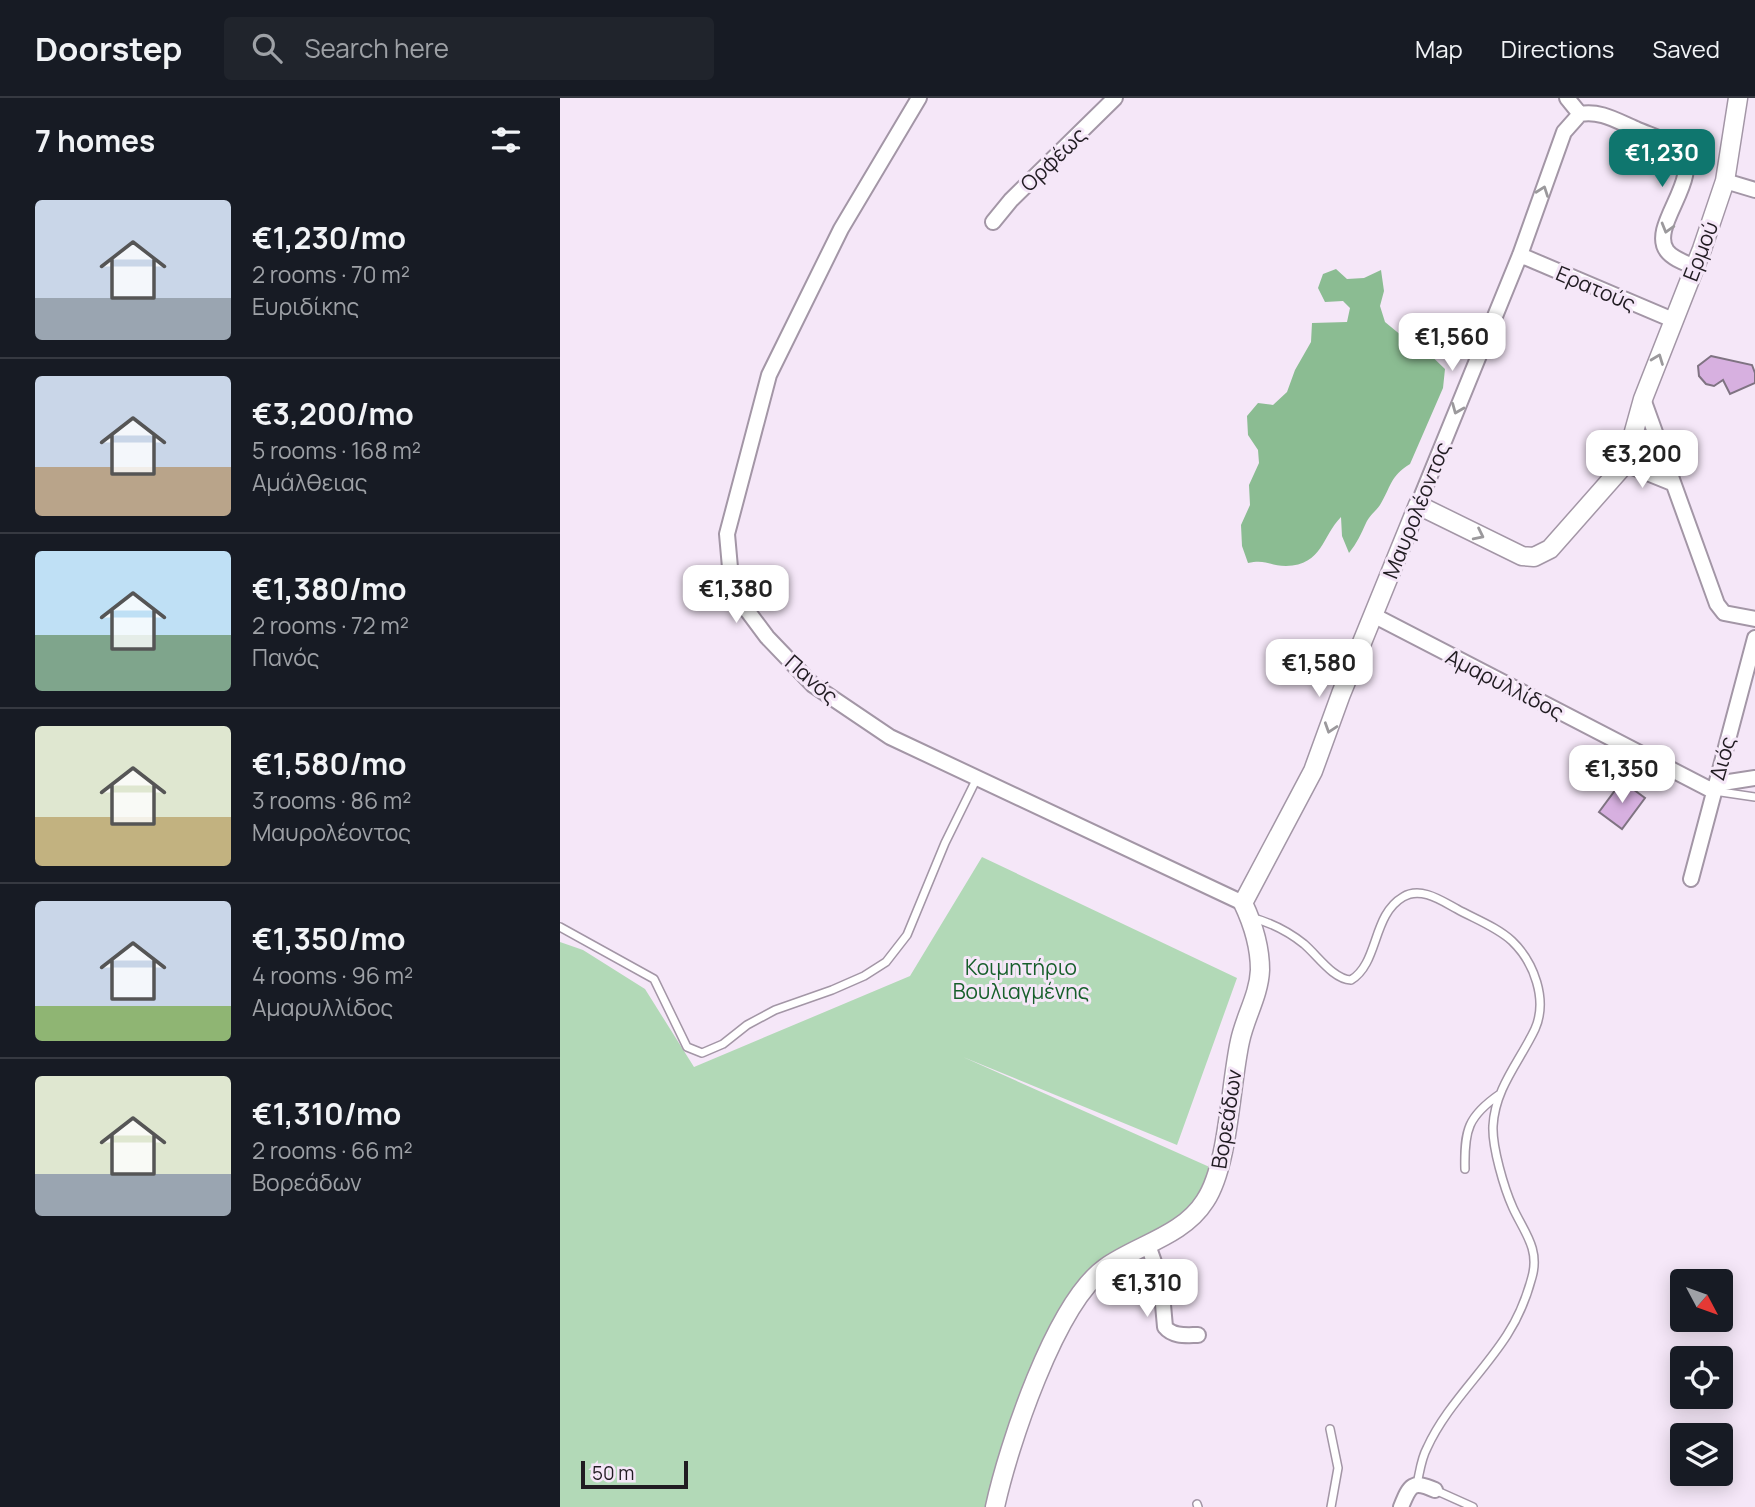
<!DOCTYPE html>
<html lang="en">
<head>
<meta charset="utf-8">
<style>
  body { margin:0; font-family:Manrope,sans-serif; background:#20242c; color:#f1f3f6; height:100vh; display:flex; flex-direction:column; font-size:26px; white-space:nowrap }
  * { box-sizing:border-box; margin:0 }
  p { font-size:23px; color:#9ea1a6 }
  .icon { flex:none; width:38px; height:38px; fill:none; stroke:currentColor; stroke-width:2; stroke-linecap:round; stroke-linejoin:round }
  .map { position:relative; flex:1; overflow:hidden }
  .side { display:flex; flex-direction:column; background:#171b24; width:560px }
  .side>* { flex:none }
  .needle { width:46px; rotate:131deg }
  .fabs { position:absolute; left:1110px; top:1171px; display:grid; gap:14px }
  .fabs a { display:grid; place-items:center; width:63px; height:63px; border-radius:7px; background:#171b24; box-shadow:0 4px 18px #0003; font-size:35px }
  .scale { position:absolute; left:21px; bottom:18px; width:107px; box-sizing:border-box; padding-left:7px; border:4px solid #211c22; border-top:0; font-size:19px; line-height:24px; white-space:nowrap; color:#211c22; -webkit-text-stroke:5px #f5e7f8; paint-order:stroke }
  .price { position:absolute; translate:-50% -60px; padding:0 16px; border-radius:14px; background:#fff; color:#222; font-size:23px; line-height:46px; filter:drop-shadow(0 2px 4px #0008) }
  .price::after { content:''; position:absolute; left:50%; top:42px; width:21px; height:16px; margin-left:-10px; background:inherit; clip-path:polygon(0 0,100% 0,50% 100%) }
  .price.selected { background:#0f766e; color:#fff }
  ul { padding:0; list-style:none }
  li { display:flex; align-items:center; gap:21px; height:175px; padding:0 35px }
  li+li { border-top:2px solid #363941 }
  li span { display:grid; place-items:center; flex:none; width:196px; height:140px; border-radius:7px; color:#555 }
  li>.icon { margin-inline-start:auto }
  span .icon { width:84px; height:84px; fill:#fffc; stroke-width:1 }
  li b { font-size:30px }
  h2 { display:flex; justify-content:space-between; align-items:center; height:84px; padding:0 35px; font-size:30px }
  header { display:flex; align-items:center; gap:42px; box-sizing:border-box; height:98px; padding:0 35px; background:#171b24; border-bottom:2px solid #363941 }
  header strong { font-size:33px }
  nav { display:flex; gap:38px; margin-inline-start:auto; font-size:24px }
  .search { width:490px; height:63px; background:#20242c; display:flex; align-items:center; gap:18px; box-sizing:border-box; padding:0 24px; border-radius:7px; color:#9ea1a6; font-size:26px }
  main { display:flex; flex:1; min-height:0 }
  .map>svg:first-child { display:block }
  .green { fill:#b2d9b7 }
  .forest { fill:#8bbc92 }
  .building { fill:#d7b0e0; stroke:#7f7382; stroke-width:2 }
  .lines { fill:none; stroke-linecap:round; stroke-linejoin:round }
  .service-casing { stroke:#a396a6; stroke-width:10 }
  .minor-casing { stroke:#a396a6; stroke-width:18 }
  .tertiary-casing { stroke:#a396a6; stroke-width:21 }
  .service { stroke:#fff; stroke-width:7 }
  .minor { stroke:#fff; stroke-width:14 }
  .tertiary { stroke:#fff; stroke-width:18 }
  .oneway { stroke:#9b999c }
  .labels { text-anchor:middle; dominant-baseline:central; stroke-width:6; stroke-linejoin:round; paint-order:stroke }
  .street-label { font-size:21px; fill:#211c22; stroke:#f5e7f8 }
  .park-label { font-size:21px; fill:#175f2b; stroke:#f5e7f8 }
</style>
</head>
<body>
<header>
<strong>Doorstep</strong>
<div class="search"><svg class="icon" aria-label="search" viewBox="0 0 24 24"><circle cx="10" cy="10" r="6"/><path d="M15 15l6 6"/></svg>Search here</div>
<nav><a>Map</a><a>Directions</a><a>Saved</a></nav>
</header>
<main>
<section class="side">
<h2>7 homes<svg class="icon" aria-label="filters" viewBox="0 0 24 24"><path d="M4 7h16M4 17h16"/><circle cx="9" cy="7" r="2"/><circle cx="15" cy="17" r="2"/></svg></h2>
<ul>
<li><span style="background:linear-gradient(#c9d6e8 70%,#9aa5b1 0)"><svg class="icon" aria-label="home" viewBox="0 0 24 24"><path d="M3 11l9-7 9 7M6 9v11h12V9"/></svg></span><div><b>€1,230/mo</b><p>2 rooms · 70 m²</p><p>Ευριδίκης</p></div></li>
<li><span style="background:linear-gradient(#c9d6e8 65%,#b9a48a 0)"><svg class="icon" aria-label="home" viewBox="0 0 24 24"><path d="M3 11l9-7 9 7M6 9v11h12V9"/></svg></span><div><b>€3,200/mo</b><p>5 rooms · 168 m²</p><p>Αμάλθειας</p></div></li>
<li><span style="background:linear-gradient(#bfe0f5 60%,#7fa58c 0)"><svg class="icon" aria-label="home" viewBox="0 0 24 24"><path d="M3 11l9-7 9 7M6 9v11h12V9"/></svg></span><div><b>€1,380/mo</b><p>2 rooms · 72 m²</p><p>Πανός</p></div></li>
<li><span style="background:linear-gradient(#dfe7d0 65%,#c2b280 0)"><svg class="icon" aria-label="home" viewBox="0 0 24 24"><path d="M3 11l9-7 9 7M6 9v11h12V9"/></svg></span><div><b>€1,580/mo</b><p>3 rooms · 86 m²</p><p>Μαυρολέοντος</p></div></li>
<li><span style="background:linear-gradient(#c9d6e8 75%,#8fb573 0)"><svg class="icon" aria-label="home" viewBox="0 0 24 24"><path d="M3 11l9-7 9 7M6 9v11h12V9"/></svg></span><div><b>€1,350/mo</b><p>4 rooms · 96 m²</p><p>Αμαρυλλίδος</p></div></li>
<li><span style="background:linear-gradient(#dfe7d0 70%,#9aa5b1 0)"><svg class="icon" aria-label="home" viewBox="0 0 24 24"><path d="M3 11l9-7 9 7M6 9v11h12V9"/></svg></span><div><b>€1,310/mo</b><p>2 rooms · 66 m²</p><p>Βορεάδων</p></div></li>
</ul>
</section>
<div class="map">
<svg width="1195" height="1409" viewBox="0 0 1195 1409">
  <rect width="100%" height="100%" fill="#f5e7f8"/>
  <path class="green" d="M422 759 677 880 617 1047 403 959 654 1071 630 1115 503 1212 439 1409H0V844L23 852 85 891 134 969 350 878Z"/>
  <path class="forest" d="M776 171 787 181 804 180 821 172 824 193 820 208 825 224 842 238 861 248 885 271 883 290 850 366C830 378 831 389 820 407 816 413 809 418 806 425 801 436 797 445 789 455L782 438 781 419C762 438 763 467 726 468 711 468 706 461 688 465L682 448 681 427 690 407 689 387 699 365 698 352 688 337 687 318 698 305 713 307 727 294 735 272 751 244 752 225 787 224 790 210 783 203 765 204 758 190 763 176Z"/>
  <path class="building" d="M1151 258 1192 267 1195 275V285L1170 296 1163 282 1154 288 1146 286 1139 278 1138 268Z
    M1062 683 1085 700 1062 731 1039 714Z"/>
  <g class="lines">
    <defs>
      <path id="service" d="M1154 693 1195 699
        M690 819C709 824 729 834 744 846 758 858 773 881 791 882 819 865 812 817 843 799 861 788 882 803 897 811 915 821 937 829 952 843 974 864 988 902 975 931 960 963 935 990 933 1028 932 1049 944 1090 953 1110 964 1134 980 1151 972 1179 967 1198 958 1220 947 1237 922 1276 886 1308 867 1350 861 1361 860 1373 857 1386
        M0 829 94 881 127 949 142 955 163 946 187 927 215 912 272 892 304 878 326 864 347 837 385 745 417 680
        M905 1071C904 1032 908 1018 940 996
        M770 1331 778 1370 771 1409
        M875 1392 913 1409
        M637 1406 638 1409"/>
      <path id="minor" d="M359 0 281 131 209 277 167 436 172 492 207 539 253 587 330 639 683 805
        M1007 0 1020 16
        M1020 16C1040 12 1057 23 1076 31 1089 37 1108 42 1119 52 1145 79 1088 128 1107 153 1113 161 1126 165 1135 169
        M1165 83 1195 92
        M433 124 451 102 555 0
        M960 157 1113 222
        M1083 301 1157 506 1164 515 1195 521
        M1065 366 1112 385
        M858 407 960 157 1004 34 1020 16
        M813 517 1153 693
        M1156 686 1195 680
        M1131 781 1195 540
        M588 1147 601 1184 605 1229C613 1239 627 1237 638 1237
        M841 1409C850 1387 852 1382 875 1392"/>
      <path id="tertiary" d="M435 1409C448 1349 495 1206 545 1170 577 1147 623 1138 645 1103 669 1067 670 988 680 943 685 919 699 897 700 872 700 849 693 826 683 805L753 673 781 596 858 407 962 458 974 459 990 451 1065 366 1083 301 1142 151 1165 83 1178 0"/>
    </defs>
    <use href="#service" class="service-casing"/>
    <use href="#minor" class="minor-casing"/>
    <use href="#tertiary" class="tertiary-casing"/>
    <use href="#service" class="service"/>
    <use href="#minor" class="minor"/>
    <use href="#tertiary" class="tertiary"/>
  </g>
  <defs><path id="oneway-chevron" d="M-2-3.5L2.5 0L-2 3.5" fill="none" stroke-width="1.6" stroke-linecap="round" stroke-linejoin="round" transform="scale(1.75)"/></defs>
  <g class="oneway">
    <use href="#oneway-chevron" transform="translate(983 93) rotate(-70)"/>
    <use href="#oneway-chevron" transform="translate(1107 130) rotate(106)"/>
    <use href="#oneway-chevron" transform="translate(1098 261) rotate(-69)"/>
    <use href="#oneway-chevron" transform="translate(897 311) rotate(112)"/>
    <use href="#oneway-chevron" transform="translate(919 437) rotate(26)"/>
    <use href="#oneway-chevron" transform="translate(770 630) rotate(108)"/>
  </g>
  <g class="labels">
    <g class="street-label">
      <text transform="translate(493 61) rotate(-44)">Ορφέως</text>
      <text transform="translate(1140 153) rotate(-69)">Ερμού</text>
      <text transform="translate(1036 190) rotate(23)">Ερατούς</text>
      <text transform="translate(856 412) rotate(-68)">Μαυρολέοντος</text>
      <text transform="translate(252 581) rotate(41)">Πανός</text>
      <text transform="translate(945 586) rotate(27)">Αμαρυλλίδος</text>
      <text transform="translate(1162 660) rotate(-74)">Διός</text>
      <text transform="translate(666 1021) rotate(-81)">Βορεάδων</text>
    </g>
    <g class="park-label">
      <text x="461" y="869">Κοιμητήριο<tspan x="461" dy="24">Βουλιαγμένης</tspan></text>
    </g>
  </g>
</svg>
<div class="fabs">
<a><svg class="needle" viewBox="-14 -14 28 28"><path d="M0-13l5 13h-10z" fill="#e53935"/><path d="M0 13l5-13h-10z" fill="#9ea1a6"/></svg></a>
<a><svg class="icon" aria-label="locate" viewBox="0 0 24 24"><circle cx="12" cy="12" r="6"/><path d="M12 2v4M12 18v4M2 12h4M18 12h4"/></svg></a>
<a><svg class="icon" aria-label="layers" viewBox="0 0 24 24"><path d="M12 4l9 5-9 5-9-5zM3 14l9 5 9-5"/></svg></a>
</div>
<div class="scale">50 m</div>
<b class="price selected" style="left:1102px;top:91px">€1,230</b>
<b class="price" style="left:892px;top:275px">€1,560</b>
<b class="price" style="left:1082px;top:392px">€3,200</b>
<b class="price" style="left:176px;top:527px">€1,380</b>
<b class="price" style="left:759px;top:601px">€1,580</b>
<b class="price" style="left:1062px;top:707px">€1,350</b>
<b class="price" style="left:587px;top:1221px">€1,310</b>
</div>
</main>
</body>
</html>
